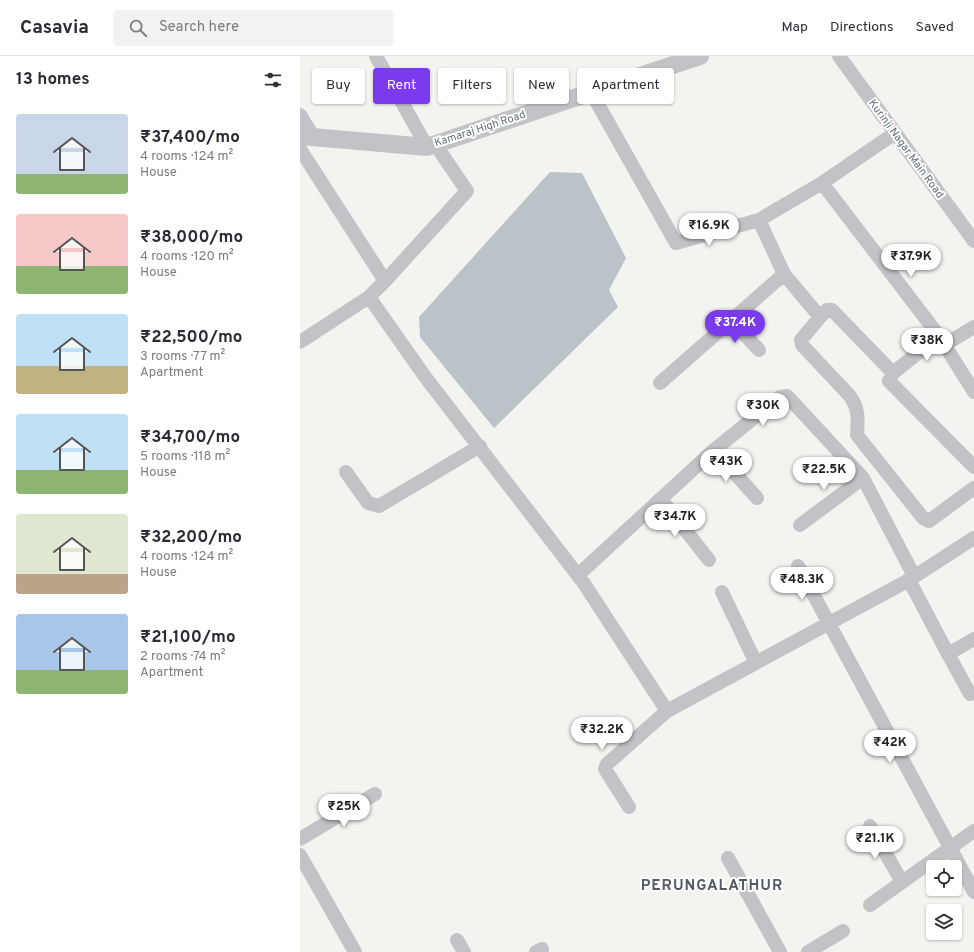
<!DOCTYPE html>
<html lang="en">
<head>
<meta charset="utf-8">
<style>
  body { margin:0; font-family:Overpass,sans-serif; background:#f2f2f3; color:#2b2b33; height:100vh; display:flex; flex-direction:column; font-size:15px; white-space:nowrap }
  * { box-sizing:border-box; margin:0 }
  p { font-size:13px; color:#7c7c81 }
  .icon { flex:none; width:22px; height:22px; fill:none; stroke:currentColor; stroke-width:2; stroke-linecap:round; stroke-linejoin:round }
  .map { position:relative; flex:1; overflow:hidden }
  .panel { display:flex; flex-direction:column; background:#fff; width:300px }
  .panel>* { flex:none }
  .hud { position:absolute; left:12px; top:12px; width:380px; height:36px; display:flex; gap:8px }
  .buttons { position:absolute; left:626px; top:804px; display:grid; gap:8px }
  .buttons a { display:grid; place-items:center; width:36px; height:36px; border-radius:4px; background:#fff; box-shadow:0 1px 3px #0004; font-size:20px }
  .price { position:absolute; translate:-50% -34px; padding:0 9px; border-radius:14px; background:#fff; color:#222; font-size:13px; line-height:26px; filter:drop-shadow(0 1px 2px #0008) }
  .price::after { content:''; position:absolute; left:50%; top:24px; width:12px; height:9px; margin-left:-6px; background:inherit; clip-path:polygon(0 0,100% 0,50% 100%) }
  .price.active { background:#7c3aed; color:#fff }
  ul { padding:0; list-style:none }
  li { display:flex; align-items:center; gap:12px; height:100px; padding:0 16px }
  li span { display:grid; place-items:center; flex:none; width:112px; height:80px; border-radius:4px; color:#555 }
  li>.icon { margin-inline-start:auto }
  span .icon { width:48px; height:48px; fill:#fffc; stroke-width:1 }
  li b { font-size:17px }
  h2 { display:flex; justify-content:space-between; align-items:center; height:48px; padding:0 16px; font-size:17px }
  .tag { padding:0 14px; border-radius:4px; background:#fff; box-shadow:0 1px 3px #0004; font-size:14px; line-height:36px }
  .tag.active { background:#7c3aed; color:#fff }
  header { display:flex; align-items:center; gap:24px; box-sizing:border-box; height:56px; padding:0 20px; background:#fff; border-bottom:1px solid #e1e1e2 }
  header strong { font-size:19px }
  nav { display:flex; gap:22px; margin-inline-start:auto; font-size:14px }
  .search { width:280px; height:36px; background:#f2f2f3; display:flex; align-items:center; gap:10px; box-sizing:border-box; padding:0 14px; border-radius:4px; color:#7c7c81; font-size:15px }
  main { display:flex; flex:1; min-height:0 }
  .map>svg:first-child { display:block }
  .water { fill:#bac3c8 }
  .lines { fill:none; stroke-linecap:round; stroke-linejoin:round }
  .minor { stroke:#c1c3c7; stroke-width:14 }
  .tertiary { stroke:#c1c3c7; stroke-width:18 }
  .labels { text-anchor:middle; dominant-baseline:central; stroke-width:4; stroke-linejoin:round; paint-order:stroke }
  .street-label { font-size:11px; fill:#64707f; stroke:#fff }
  .district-label { font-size:15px; font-weight:bold; letter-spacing:1px; fill:#525a64; stroke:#fff }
</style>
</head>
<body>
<header>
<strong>Casavia</strong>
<div class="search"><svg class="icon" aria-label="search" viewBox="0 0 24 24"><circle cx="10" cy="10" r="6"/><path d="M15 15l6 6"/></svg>Search here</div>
<nav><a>Map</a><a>Directions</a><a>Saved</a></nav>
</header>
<main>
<section class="panel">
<h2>13 homes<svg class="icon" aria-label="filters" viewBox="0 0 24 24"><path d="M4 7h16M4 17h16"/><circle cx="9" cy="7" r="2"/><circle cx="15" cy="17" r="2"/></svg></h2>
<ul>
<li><span style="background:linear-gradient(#c9d6e8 75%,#8fb573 0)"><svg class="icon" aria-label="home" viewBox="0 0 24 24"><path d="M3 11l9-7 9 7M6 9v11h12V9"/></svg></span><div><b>₹37,400/mo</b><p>4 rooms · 124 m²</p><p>House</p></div></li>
<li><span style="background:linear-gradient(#f6c9c9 65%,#8fb573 0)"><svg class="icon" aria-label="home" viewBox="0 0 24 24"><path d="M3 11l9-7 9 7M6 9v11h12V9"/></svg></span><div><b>₹38,000/mo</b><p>4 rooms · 120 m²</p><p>House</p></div></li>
<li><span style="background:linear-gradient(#bfe0f5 65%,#c2b280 0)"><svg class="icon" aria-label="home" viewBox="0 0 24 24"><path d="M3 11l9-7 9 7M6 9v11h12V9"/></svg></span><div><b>₹22,500/mo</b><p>3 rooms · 77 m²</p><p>Apartment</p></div></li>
<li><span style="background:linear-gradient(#bfe0f5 70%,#8fb573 0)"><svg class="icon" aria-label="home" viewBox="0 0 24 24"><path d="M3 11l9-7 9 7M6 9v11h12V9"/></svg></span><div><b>₹34,700/mo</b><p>5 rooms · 118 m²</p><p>House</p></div></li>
<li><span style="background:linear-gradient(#dfe7d0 75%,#b9a48a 0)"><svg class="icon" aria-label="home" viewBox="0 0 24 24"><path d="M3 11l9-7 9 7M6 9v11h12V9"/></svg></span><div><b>₹32,200/mo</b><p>4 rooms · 124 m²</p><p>House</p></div></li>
<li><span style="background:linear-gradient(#a9c7e8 70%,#8fb573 0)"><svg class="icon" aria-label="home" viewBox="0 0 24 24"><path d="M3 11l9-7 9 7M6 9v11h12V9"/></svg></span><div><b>₹21,100/mo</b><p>2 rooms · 74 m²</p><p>Apartment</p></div></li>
</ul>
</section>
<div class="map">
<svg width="674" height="896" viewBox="0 0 674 896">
  <rect width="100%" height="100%" fill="#f3f3f0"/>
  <path class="water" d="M250 116 282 117 326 202 309 234 318 251 194 372 120 281 119 261Z"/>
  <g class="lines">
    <path class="minor" d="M76 0 127 91
      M539 0 674 185
      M291 36 376 187 459 164 522 127 595 77
      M0 59 14 82
      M0 93 85 225
      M522 127 639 280 674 336
      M484 218 520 261 501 284 502 289 550 340C559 353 558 363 557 379L623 462 629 465 674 432
      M69 241 126 322 283 526 367 655
      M520 261 527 254H532L593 317
      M431 264 459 294
      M639 280 593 317 589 325 674 411
      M0 286 69 241 85 225 167 135 135 88
      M644 289 674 271
      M360 327 484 218 459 164
      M414 394 457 442
      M46 416 68 447 79 450 180 390
      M361 443 409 504
      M500 469 563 422
      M498 510 674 836
      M278 519 414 394 480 341 487 340 490 343 563 422 614 520
      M609 524 648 598 674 583
      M422 536 456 607
      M648 598 670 638
      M329 751 305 713 307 708 367 655 609 524 674 482
      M570 770 602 826
      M0 783 75 738
      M0 799 55 896
      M428 802 480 896
      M570 849 674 775
      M157 884 164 896
      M236 896 242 893
      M508 896 543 875"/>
    <path class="tertiary" d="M0 80 127 91 400 0"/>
  </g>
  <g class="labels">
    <g class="street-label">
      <text transform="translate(180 73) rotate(-18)">Kamaraj High Road</text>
      <text transform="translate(606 93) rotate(54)">Kurinji Nagar Main Road</text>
    </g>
    <g class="district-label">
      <text x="412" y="830">PERUNGALATHUR</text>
    </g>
  </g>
</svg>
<div class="buttons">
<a><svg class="icon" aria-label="locate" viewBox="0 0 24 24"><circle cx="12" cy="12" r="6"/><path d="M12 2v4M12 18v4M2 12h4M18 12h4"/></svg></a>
<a><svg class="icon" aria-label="layers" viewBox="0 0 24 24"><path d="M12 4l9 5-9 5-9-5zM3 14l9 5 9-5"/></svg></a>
</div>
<b class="price" style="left:409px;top:191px">₹16.9K</b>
<b class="price" style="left:611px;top:222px">₹37.9K</b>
<b class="price active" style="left:435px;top:288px">₹37.4K</b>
<b class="price" style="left:627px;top:306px">₹38K</b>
<b class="price" style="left:463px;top:371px">₹30K</b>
<b class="price" style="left:426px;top:427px">₹43K</b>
<b class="price" style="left:524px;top:435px">₹22.5K</b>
<b class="price" style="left:375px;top:482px">₹34.7K</b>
<b class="price" style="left:502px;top:545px">₹48.3K</b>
<b class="price" style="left:302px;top:695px">₹32.2K</b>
<b class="price" style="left:590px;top:708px">₹42K</b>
<b class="price" style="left:44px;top:772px">₹25K</b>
<b class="price" style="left:575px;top:804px">₹21.1K</b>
<div class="hud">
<a class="tag">Buy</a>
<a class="tag active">Rent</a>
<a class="tag">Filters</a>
<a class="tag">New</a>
<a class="tag">Apartment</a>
</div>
</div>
</main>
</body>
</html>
